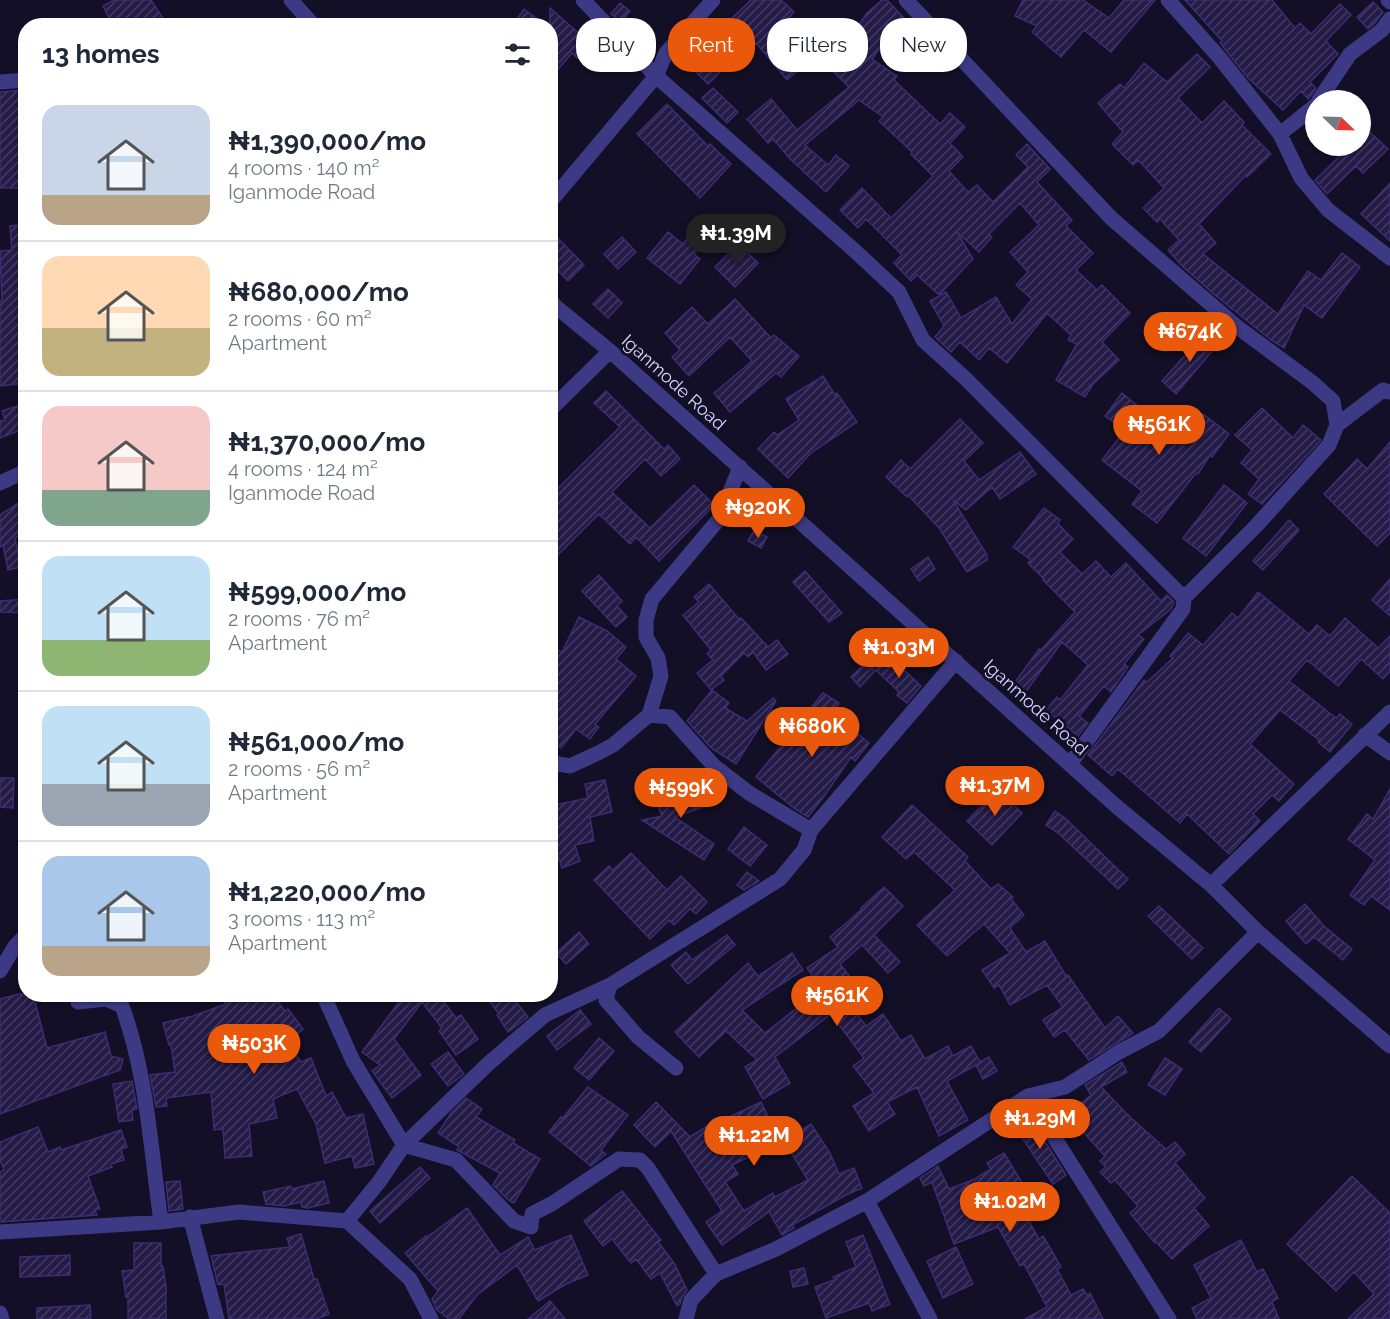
<!DOCTYPE html>
<html lang="en">
<head>
<meta charset="utf-8">
<style>
  body { margin:0; font-family:Raleway,sans-serif; background:#f2f2f3; color:#1f2937; height:100vh; display:flex; flex-direction:column; font-size:22px; white-space:nowrap }
  * { box-sizing:border-box; margin:0 }
  p { font-size:20px; color:#747a83 }
  .icon { flex:none; width:33px; height:33px; fill:none; stroke:currentColor; stroke-width:2; stroke-linecap:round; stroke-linejoin:round }
  .map { position:relative; flex:1; overflow:hidden }
  .side { position:absolute; left:18px; top:18px; width:540px; height:984px; display:flex; flex-direction:column; background:#fff; border-radius:24px; box-shadow:0 2px 4px #0004 }
  .side>* { flex:none }
  .guide { position:absolute; left:576px; top:18px; width:570px; height:54px; display:flex; gap:12px }
  .needle { width:39px; rotate:113deg }
  .controls { position:absolute; left:1305px; top:90px; display:grid; gap:12px }
  .controls a { display:grid; place-items:center; width:66px; height:66px; border-radius:50%; background:#fff; box-shadow:0 2px 4px #0004; font-size:30px }
  .price { position:absolute; translate:-50% -51px; padding:0 14px; border-radius:21px; background:#ea580c; color:#fff; font-size:20px; line-height:39px; filter:drop-shadow(0 2px 3px #0008) }
  .price::after { content:''; position:absolute; left:50%; top:36px; width:18px; height:14px; margin-left:-9px; background:inherit; clip-path:polygon(0 0,100% 0,50% 100%) }
  .price.active { background:#222; color:#fff }
  ul { padding:0; list-style:none }
  li { display:flex; align-items:center; gap:18px; height:150px; padding:0 24px }
  li+li { border-top:2px solid #e0e1e3 }
  li span { display:grid; place-items:center; flex:none; width:168px; height:120px; border-radius:18px; color:#555 }
  li>.icon { margin-inline-start:auto }
  span .icon { width:72px; height:72px; fill:#fffc; stroke-width:1 }
  li b { font-size:26px }
  h2 { display:flex; justify-content:space-between; align-items:center; height:72px; padding:0 24px; font-size:26px }
  .tag { padding:0 21px; border-radius:24px; background:#fff; box-shadow:0 2px 4px #0004; font-size:21px; line-height:54px }
  .tag.active { background:#ea580c; color:#fff }
  .map>svg:first-child { display:block }
  .building { fill:url(#building-hatch); stroke:#3b2d73; stroke-width:1.5 }
  .lines { fill:none; stroke-linecap:round; stroke-linejoin:round }
  .street { stroke:#3d3a85; stroke-width:15 }
  .labels { text-anchor:middle; dominant-baseline:central; stroke-width:6; stroke-linejoin:round; paint-order:stroke }
  .street-label { font-size:18px; fill:#d9d4ff; stroke:#130f26 }
</style>
</head>
<body>
<div class="map">
<svg width="1390" height="1319" viewBox="0 0 1390 1319">
  <defs>
    <pattern id="building-hatch" width="6" height="6" patternUnits="userSpaceOnUse" patternTransform="scale(1.5)"><rect width="6" height="6" fill="#241b47"/><path d="M-1 1l2-2M0 6l6-6M5 7l2-2" fill="none" stroke="#433b63"/></pattern>
  </defs>
  <rect width="100%" height="100%" fill="#130f26"/>
  <path class="building" d="M114 0H151L168 26H113L103 6Z
    M751 0H781L794 12 779 29 808 62 787 80 756 43 743 55 740 52 708 84 686 62Z
    M882 0H887L934 50 920 64 891 33 872 59 897 76 894 80 940 124 950 113 965 127 950 143 963 157 949 171 968 192 977 185 993 202 1028 167 1016 155 1027 144 1050 169 1037 182 1072 220 1066 226 1093 253 1076 270 1097 290 1102 285 1130 313 1102 342 1119 360 1093 384 1085 397 1056 380 1077 344 1068 340 1071 335 1047 313 1007 363 989 348 979 360 960 342 951 352 935 337 944 326 930 301 946 292 961 318 996 297 1012 324 1032 299 1016 285 1028 272 1010 252 1039 225 1020 203 989 234 992 237 979 252 957 232 973 259 939 295 917 275 911 281 894 263 902 255 866 219 858 228 840 210 862 188 891 218 933 176 911 154 912 152 879 121 883 117 859 100 805 145 828 165 836 155 849 166 826 192 791 160 773 139 768 143 747 119 771 99 797 130 849 87 816 55 834 36 844 46 867 13Z
    M1023 0H1083L1109 18 1124 0H1155L1111 52 1084 30 1061 57 1032 32 1037 26 1015 16Z
    M1185 0H1272L1295 28 1300 23 1311 34 1340 4 1351 15 1326 41 1338 54 1310 82 1316 88 1310 97 1308 99 1301 91 1283 110 1247 77 1220 43 1222 41Z
    M1373 2 1383 12 1375 23 1368 29 1357 17Z
    M620 3 630 11 621 22 611 14Z
    M550 8 590 43 577 58 572 53 550 79Z
    M524 9 547 26H512Z
    M1197 54 1210 67 1178 98 1202 123 1224 101 1244 122 1242 125 1271 154 1247 177 1246 175 1199 224 1216 243 1203 254 1278 314 1308 271 1321 280 1342 253 1360 267 1322 318 1304 305 1284 348 1271 340 1216 296 1182 266 1168 250 1179 240 1160 219 1157 222 1143 208 1164 188 1138 160 1133 165 1112 144 1123 132 1098 103 1120 84 1124 88 1144 63 1167 82Z
    M713 88 738 112 727 123 702 98Z
    M26 90V188H0V92Z
    M667 104 708 146 710 144 731 164 700 198 637 134Z
    M1360 123 1388 149 1363 173 1356 166 1327 194 1315 180 1350 146H1360Z
    M1390 183V241L1361 214Z
    M26 224V287H21L26 306V383L0 386V301H2L0 251 12 250 10 226Z
    M695 229 707 239 694 254 700 259 680 284 647 258 668 232 683 244Z
    M550 230 584 265 568 281 550 263Z
    M622 237 636 252 618 269 604 254Z
    M738 244 758 263 735 287 715 267Z
    M608 289 622 303 608 318 593 304Z
    M735 299 771 338 774 335 799 356 781 377 776 373 730 412 714 393 752 361 730 337 689 376 672 357 680 350 665 333 692 307 708 324Z
    M1205 333 1219 343 1176 394 1162 381Z
    M823 376 835 395 837 393 857 422 811 453 788 478 758 449 774 432 777 435 799 420 786 399Z
    M606 391 664 449 668 445 680 459 661 476 645 459 612 492 650 528 694 485 714 505 659 561 636 537 630 544 599 514 550 563V496L620 427 594 403Z
    M1122 393 1160 424 1156 429 1180 444 1203 414 1229 434 1212 457 1210 455 1198 474 1196 473 1157 523 1132 504 1142 491 1102 460 1125 430 1105 416Z
    M26 403V428L0 438V421L5 420 2 411Z
    M1262 408 1293 438 1303 425 1321 440 1262 504 1248 494 1259 479 1241 463 1252 450 1235 435Z
    M960 419 983 443 964 461 979 480 1020 452 1036 474 1000 499 992 487 966 510 953 500 987 555V560L967 572 939 528 908 495 907 497 886 477 901 460 910 469Z
    M1390 442V533L1377 546 1324 494 1357 459 1367 469Z
    M1224 485 1247 503 1206 556 1183 538Z
    M26 498V530L15 538 21 567 8 570 3 545 0 547V515Z
    M1044 508 1060 520 1058 524 1073 539 1060 552 1082 574 1096 561 1111 577 1126 563 1161 601 1167 595 1174 602 1171 609 1138 635 1144 639 1124 664 1128 667 1111 692 1104 686 1079 716 1088 723 1078 736 1046 710 1057 697 1060 700 1088 665 1062 642 1022 697 1010 689 1039 649 1041 650 1075 612 1043 580 1044 579 1028 563 1031 560 1013 547Z
    M1289 520 1299 530 1263 570 1253 561Z
    M754 530 767 537 761 548 748 541Z
    M928 557 935 569 919 581 911 569Z
    M805 571 842 613 829 622 793 582Z
    M599 575 622 601 617 606 627 617 616 627 582 591Z
    M1390 579V616L1372 600Z
    M709 584 739 619 741 618 768 647 777 640 788 654 766 670 753 652 748 657 744 653 721 676 724 680 711 690 697 673 713 660 707 654 711 650 683 615 699 602 694 597Z
    M1258 592 1309 634 1317 625 1330 636 1345 618 1378 648 1390 636V671L1383 679 1361 659 1338 686 1307 660 1289 681 1336 718 1340 714 1352 724 1330 752 1318 742 1319 740 1280 710 1250 744 1294 784 1279 801 1272 795 1253 814 1260 821 1229 854 1187 814 1180 823 1118 769 1112 776 1088 755 1144 680 1147 682 1173 658 1170 656 1188 633 1203 645 1232 613 1238 618Z
    M26 599V613L0 612V601Z
    M579 617 607 631 626 647 616 659 636 676 595 724 599 727 590 739 576 729 561 748 550 740V647L562 652Z
    M889 656 921 686 907 703 897 695 899 692 876 670Z
    M866 662 875 671 860 687 851 677Z
    M712 690 729 703 725 708 747 721 773 698 776 701 736 764 711 748 687 721Z
    M823 693 839 703 831 715 850 733 853 730 869 743 855 761 851 757 825 795 808 817 795 809 756 777Z
    M0 778H14L13 808 0 807Z
    M605 780 612 812 590 817 594 841 575 845 580 861 562 868 550 832V806L588 798 585 784Z
    M694 781 703 807 675 817 714 844 704 860 642 820 662 816 654 796Z
    M997 789 1022 813 992 845 967 821Z
    M1390 789V910L1371 896 1364 905 1350 895 1375 860 1348 839 1367 814 1373 819Z
    M912 805 968 857 965 861 991 889 998 884 1013 897 1011 899 1024 915 1010 928 1026 952 1045 941 1066 976 1068 975 1105 1028 1118 1016 1133 1033 1089 1060 1065 1030 1054 1037 1043 1020 1063 1007 1047 985 1010 1005 999 985 994 988 982 970 1010 953 984 924 947 956 917 925 955 890 914 852 906 859 882 837Z
    M1055 811 1065 818 1128 879 1118 889 1057 832 1046 825Z
    M744 827 767 845 750 866 728 849Z
    M631 853 667 890 681 876 707 902 696 914 690 909 674 925 669 920 650 939 594 880 609 866 613 870Z
    M747 872 759 881 744 890 737 885Z
    M884 887 903 906 874 935 900 962 888 973 862 945 840 964 858 987 844 997 866 1026 883 1014 901 1041 911 1035 925 1059 948 1046 953 1056 971 1046 980 1062 989 1057 997 1071 983 1079 976 1065 947 1081 968 1120 939 1136 917 1087 887 1102 895 1114 869 1131 853 1106 874 1093 853 1066 864 1058 831 1014 775 1057 790 1083 763 1099 745 1067 757 1060 726 1031 699 1057 675 1032 748 963 758 976 792 953 803 970 742 1010 765 1033 821 989 807 968 838 947 830 937 862 909 861 908Z
    M1305 904 1324 926 1352 949 1343 960 1314 937 1306 944 1286 921Z
    M1159 906 1203 948 1192 959 1148 916Z
    M579 932 589 944 566 964 556 953Z
    M727 935 735 945 688 984 671 965 686 952 692 960Z
    M19 994H33L47 1048 105 1032 111 1056 123 1059 120 1070 0 1114V999Z
    M220 994H272L285 1011 288 1009 303 1029 287 1042 301 1062 311 1058 326 1096 332 1092 346 1118 363 1114 374 1164 355 1168 352 1156 325 1163 316 1124 297 1089 273 1099 277 1118 249 1124 252 1156 225 1158 223 1129 214 1130 211 1092 166 1098 167 1106 156 1107 150 1075 175 1072 171 1045H169L163 1023 193 1016 226 1004Z
    M391 994H438L456 1018 461 1015 478 1039 456 1055 439 1031 442 1028 422 1002 394 1039 421 1075 392 1098 372 1071 380 1065 362 1052 399 1002Z
    M484 994H510L528 1017 508 1032 497 1015 499 1014Z
    M1219 1008 1231 1019 1201 1052 1189 1042Z
    M580 1010 591 1024 557 1050 547 1036Z
    M599 1038 614 1051 589 1080 574 1068Z
    M448 1052 464 1074 448 1086 431 1064Z
    M1165 1058 1182 1069 1165 1095 1148 1085Z
    M1122 1062 1127 1072 1101 1087 1131 1118 1166 1149 1175 1142 1185 1154 1175 1163 1205 1198 1194 1208 1209 1226 1172 1259 1155 1241 1154 1242 1130 1213 1138 1206 1115 1180 1111 1183 1100 1172 1106 1167 1100 1161 1105 1156 1075 1123 1077 1121 1070 1113 1091 1095 1085 1085Z
    M132 1081 137 1109 132 1110 133 1120 119 1122 113 1084Z
    M588 1087 628 1115 601 1150 606 1154 591 1166 549 1132 561 1117 562 1119Z
    M466 1098 482 1109 476 1117 515 1140 513 1143 540 1159 514 1203 507 1199 493 1185 500 1173 457 1150 459 1147 438 1133 451 1113Z
    M656 1102 690 1137 707 1126 708 1127 761 1102 780 1142 732 1165 738 1174 725 1182 744 1211 773 1193 775 1197 808 1180 784 1141 811 1124 830 1153 839 1174 854 1168 862 1188 846 1195 792 1225 794 1228 782 1235 769 1212 722 1245 706 1222 722 1211 671 1131 655 1147 634 1125Z
    M1029 1116 1066 1175 1053 1184 1014 1126Z
    M38 1127 48 1152 60 1147 61 1150 121 1130 127 1147 121 1149 124 1160 111 1164 112 1167 88 1176 100 1209 95 1210 97 1215 0 1222V1172L4 1170 0 1160V1142Z
    M1004 1153 1030 1196 1019 1203 1039 1239 1043 1236 1052 1251 1061 1267 1057 1269 1071 1295 1083 1289 1087 1295 1090 1293 1103 1319H1025L1047 1307 1024 1264 1020 1266 998 1227 954 1244 932 1182 924 1186 920 1178 938 1166 949 1189 975 1179 991 1169 987 1163Z
    M420 1167 430 1178 380 1223 370 1211Z
    M1352 1176 1390 1213V1319H1348L1374 1294 1354 1272 1336 1291 1287 1244Z
    M180 1181 183 1209 169 1211 166 1182Z
    M324 1181 329 1203 308 1208 302 1207 301 1202 284 1206 266 1204 263 1192 291 1186 292 1189Z
    M622 1191 661 1240 658 1242 674 1263 687 1290 682 1297 680 1304 677 1306 660 1273 651 1279 636 1259 631 1263 612 1239 603 1246 584 1221Z
    M467 1208 500 1255 528 1237 535 1250 571 1235 588 1275 566 1284 538 1301 517 1265 477 1295 459 1319H449L437 1310 432 1299 438 1291 405 1253 426 1236 427 1237Z
    M301 1234 314 1279H317L329 1314 317 1319H229L224 1284 218 1285 211 1256 290 1247 287 1238Z
    M863 1235 890 1304 872 1311 869 1303 826 1318 815 1287 834 1280 833 1277 856 1267 846 1242Z
    M1241 1240 1257 1272 1263 1269 1278 1298 1272 1302 1279 1319H1197L1192 1308 1211 1298 1194 1265Z
    M134 1243H161V1266H163L166 1288V1319H128V1296L126 1297 122 1271 134 1270Z
    M956 1247 973 1284 943 1298 927 1261Z
    M70 1255V1275L20 1277V1257Z
    M804 1268 808 1284 793 1287 790 1271Z
    M550 1301 565 1319H528Z
    M90 1305 91 1319H37V1308Z"/>
  <g class="lines">
    <path class="street" d="M291 0 314 26
      M583 0 656 76 855 251 899 292 923 340 966 379 1184 598
      M906 0 1111 218 1236 326 1313 383 1333 401 1337 425 1329 445 1256 526 1184 598 1183 609 1070 764
      M1168 0 1219 57 1280 134 1301 178 1328 210 1390 258
      M1388 0 1390 2
      M0 82 26 80
      M1319 100 1350 54 1382 30 1390 19
      M1280 134 1316 105
      M550 202 656 76 666 53 713 0
      M550 299 555 306 610 351 1116 806 1211 885 1258 932 1390 1046
      M550 410 610 351
      M1337 425 1383 390 1390 392
      M0 483 26 471
      M649 715 670 717 714 766 749 793 811 830
      M1365 735 1390 753
      M550 767 553 763 570 766 598 753 613 745 649 715 661 676 658 658 646 637V620L652 599 719 519 740 467
      M1211 885 1390 712
      M0 971 15 946 26 935
      M610 985 606 1000 638 1037 676 1068
      M323 994 353 1061 404 1145 456 1160 514 1221 531 1227 532 1214 553 1203 619 1159 640 1160 648 1168 716 1274
      M78 1002 106 999 122 1006C147 1074 151 1151 161 1222
      M1028 1096 1169 1319
      M867 1201 930 1319
      M190 1217 217 1319
      M347 1221 410 1279 431 1319
      M0 1232 161 1222 239 1212 347 1221 379 1182 404 1145 489 1063 545 1015 610 985 780 879 804 850 811 830 956 661
      M0 1313 2 1319
      M686 1319 691 1300 716 1274 776 1249 867 1201 1028 1096 1065 1087 1119 1052 1159 1031 1258 932"/>
  </g>
  <g class="labels">
    <g class="street-label">
      <text transform="translate(674 382) rotate(42)">Iganmode Road</text>
      <text transform="translate(1036 707) rotate(42)">Iganmode Road</text>
    </g>
  </g>
</svg>
<div class="controls">
<a><svg class="needle" viewBox="-14 -14 28 28"><path d="M0-13l5 13h-10z" fill="#e53935"/><path d="M0 13l5-13h-10z" fill="#747a83"/></svg></a>
</div>
<b class="price active" style="left:736px;top:265px">₦1.39M</b>
<b class="price" style="left:1190px;top:363px">₦674K</b>
<b class="price" style="left:1159px;top:456px">₦561K</b>
<b class="price" style="left:758px;top:539px">₦920K</b>
<b class="price" style="left:899px;top:679px">₦1.03M</b>
<b class="price" style="left:812px;top:758px">₦680K</b>
<b class="price" style="left:995px;top:817px">₦1.37M</b>
<b class="price" style="left:681px;top:819px">₦599K</b>
<b class="price" style="left:837px;top:1027px">₦561K</b>
<b class="price" style="left:254px;top:1075px">₦503K</b>
<b class="price" style="left:1040px;top:1150px">₦1.29M</b>
<b class="price" style="left:754px;top:1167px">₦1.22M</b>
<b class="price" style="left:1010px;top:1233px">₦1.02M</b>
<div class="guide">
<a class="tag">Buy</a>
<a class="tag active">Rent</a>
<a class="tag">Filters</a>
<a class="tag">New</a>
</div>
<section class="side">
<h2>13 homes<svg class="icon" aria-label="filters" viewBox="0 0 24 24"><path d="M4 7h16M4 17h16"/><circle cx="9" cy="7" r="2"/><circle cx="15" cy="17" r="2"/></svg></h2>
<ul>
<li><span style="background:linear-gradient(#c9d6e8 75%,#b9a48a 0)"><svg class="icon" aria-label="home" viewBox="0 0 24 24"><path d="M3 11l9-7 9 7M6 9v11h12V9"/></svg></span><div><b>₦1,390,000/mo</b><p>4 rooms · 140 m²</p><p>Iganmode Road</p></div></li>
<li><span style="background:linear-gradient(#ffd9b3 60%,#c2b280 0)"><svg class="icon" aria-label="home" viewBox="0 0 24 24"><path d="M3 11l9-7 9 7M6 9v11h12V9"/></svg></span><div><b>₦680,000/mo</b><p>2 rooms · 60 m²</p><p>Apartment</p></div></li>
<li><span style="background:linear-gradient(#f6c9c9 70%,#7fa58c 0)"><svg class="icon" aria-label="home" viewBox="0 0 24 24"><path d="M3 11l9-7 9 7M6 9v11h12V9"/></svg></span><div><b>₦1,370,000/mo</b><p>4 rooms · 124 m²</p><p>Iganmode Road</p></div></li>
<li><span style="background:linear-gradient(#bfe0f5 70%,#8fb573 0)"><svg class="icon" aria-label="home" viewBox="0 0 24 24"><path d="M3 11l9-7 9 7M6 9v11h12V9"/></svg></span><div><b>₦599,000/mo</b><p>2 rooms · 76 m²</p><p>Apartment</p></div></li>
<li><span style="background:linear-gradient(#bfe0f5 65%,#9aa5b1 0)"><svg class="icon" aria-label="home" viewBox="0 0 24 24"><path d="M3 11l9-7 9 7M6 9v11h12V9"/></svg></span><div><b>₦561,000/mo</b><p>2 rooms · 56 m²</p><p>Apartment</p></div></li>
<li><span style="background:linear-gradient(#a9c7e8 75%,#b9a48a 0)"><svg class="icon" aria-label="home" viewBox="0 0 24 24"><path d="M3 11l9-7 9 7M6 9v11h12V9"/></svg></span><div><b>₦1,220,000/mo</b><p>3 rooms · 113 m²</p><p>Apartment</p></div></li>
</ul>
</section>
</div>
</body>
</html>
